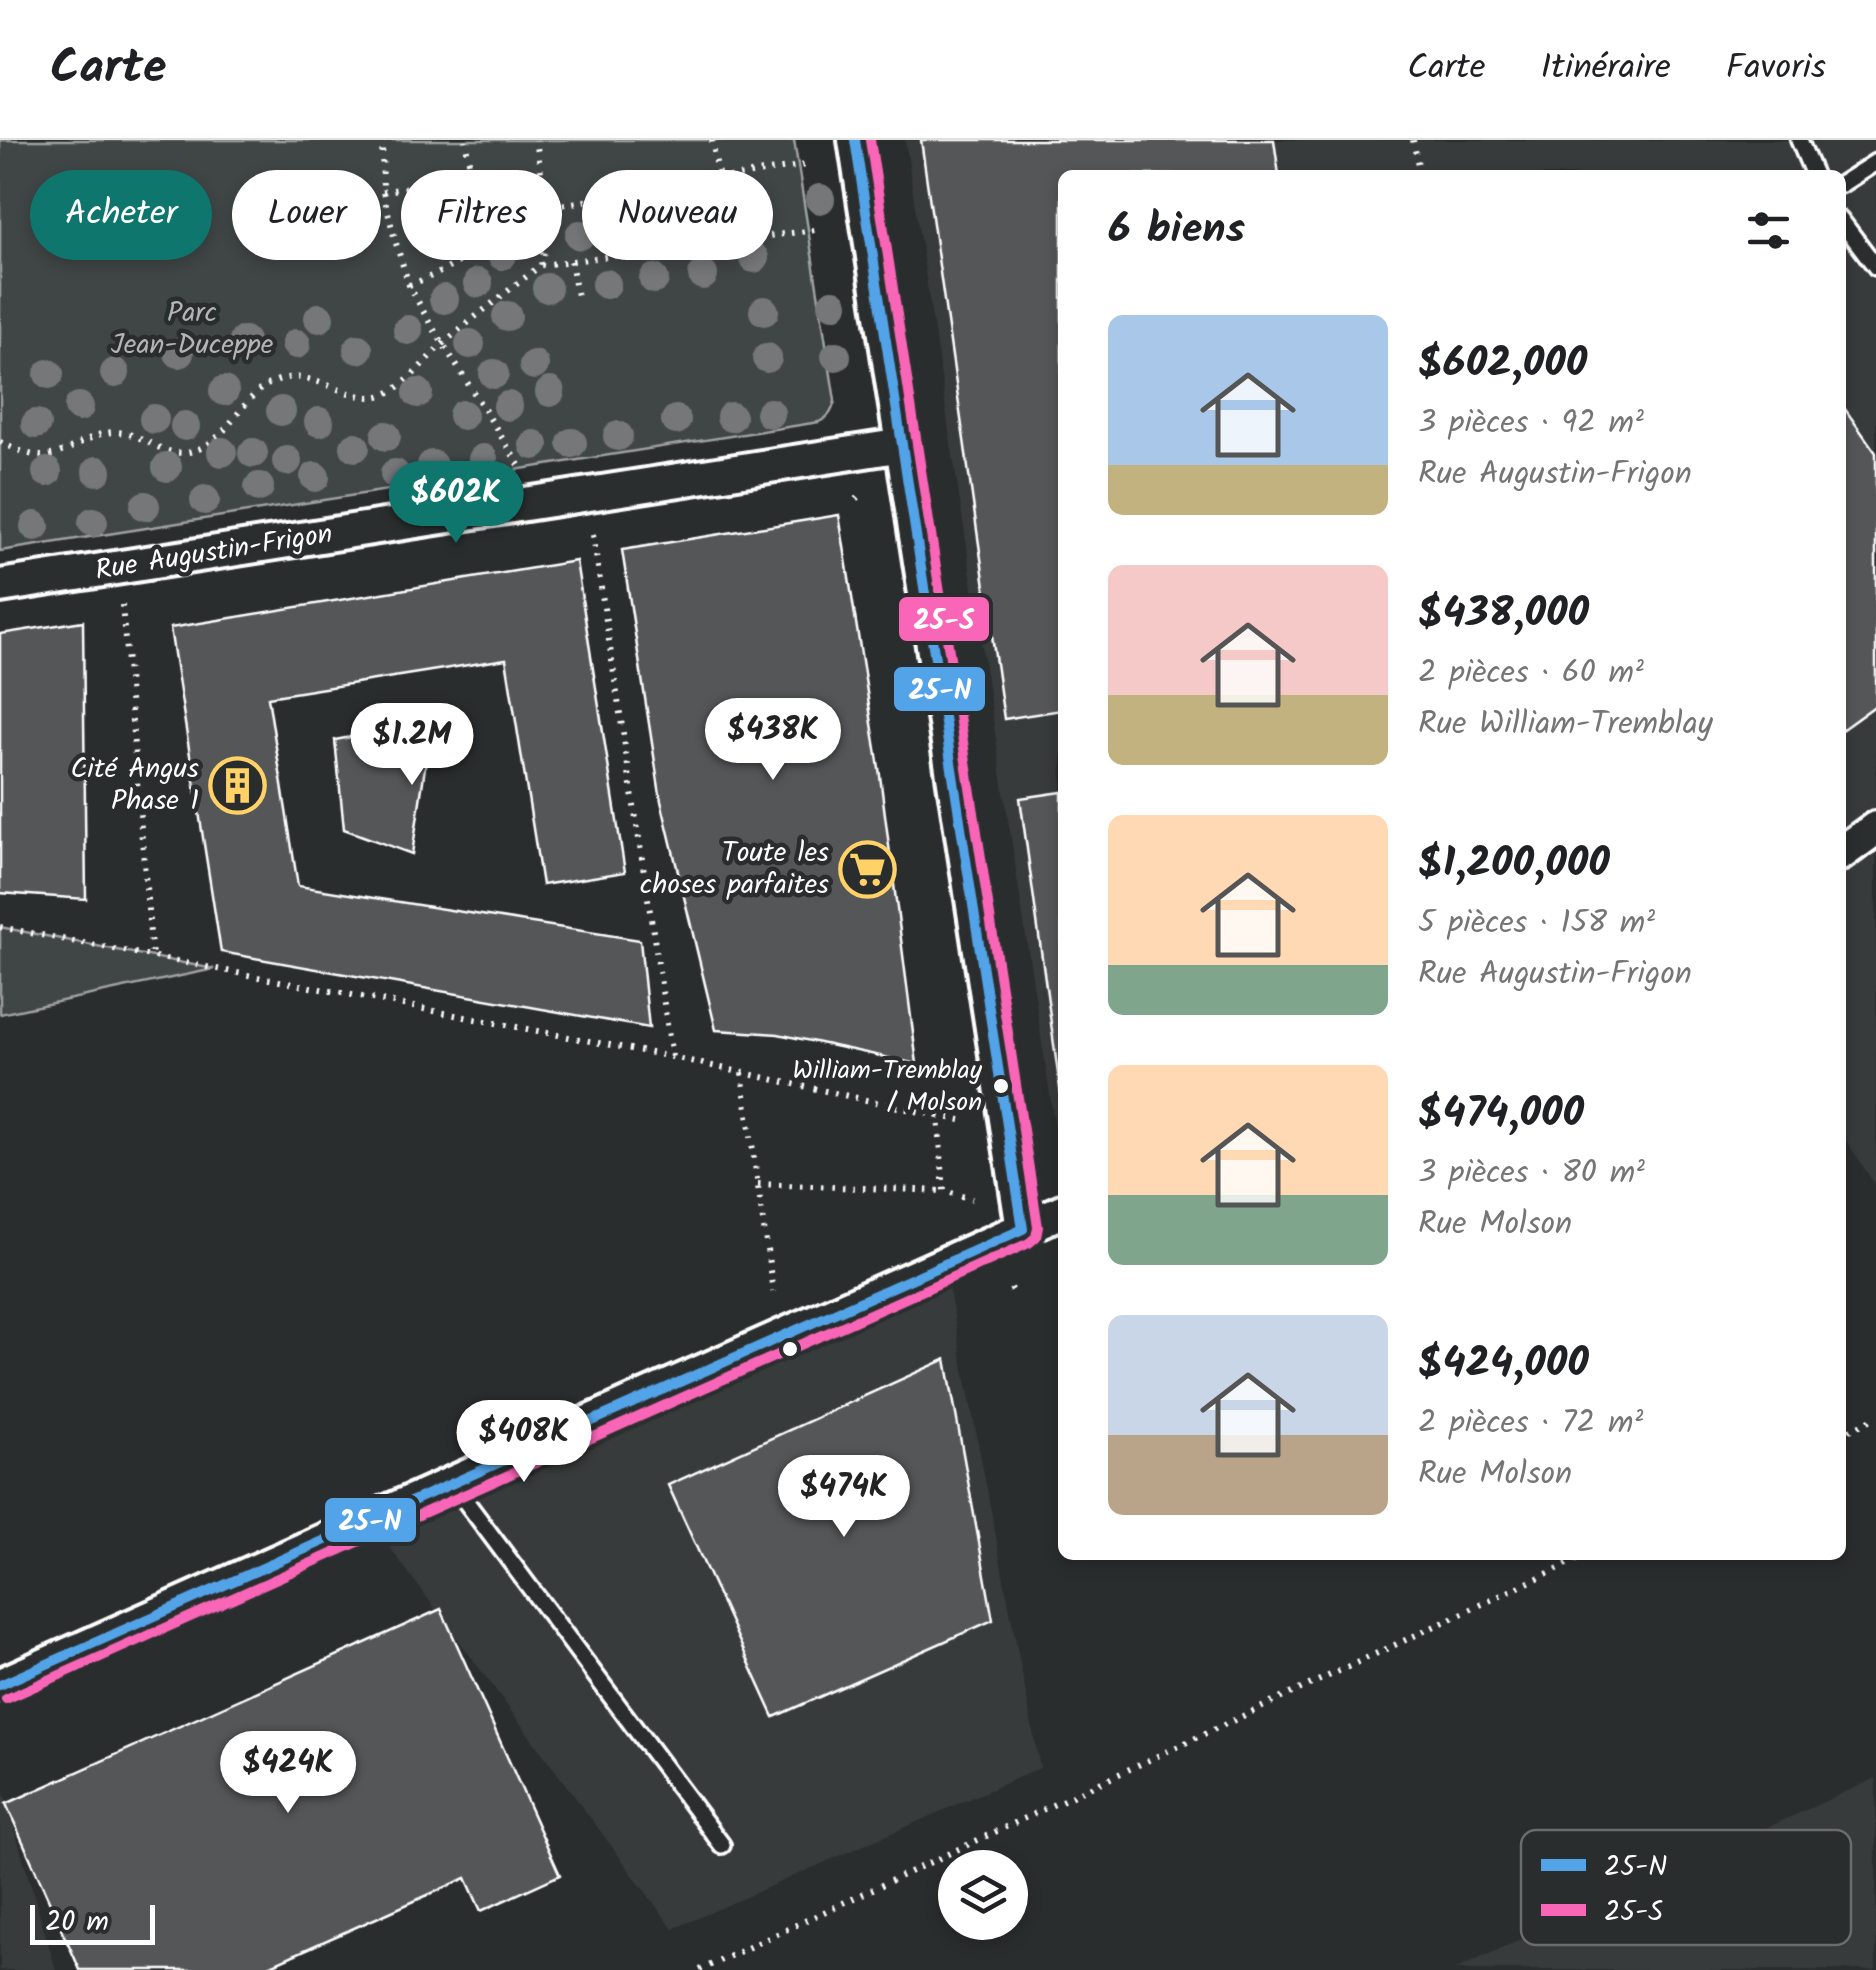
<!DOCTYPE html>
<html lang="fr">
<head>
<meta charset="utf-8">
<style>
  body { margin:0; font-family:Kalam,sans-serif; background:#f6f6f6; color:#202124; height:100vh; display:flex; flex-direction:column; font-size:38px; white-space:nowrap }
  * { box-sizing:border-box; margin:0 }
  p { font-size:32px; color:#757577 }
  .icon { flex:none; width:55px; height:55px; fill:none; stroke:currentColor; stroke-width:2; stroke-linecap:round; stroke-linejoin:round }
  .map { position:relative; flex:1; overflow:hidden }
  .sheet { position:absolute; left:1058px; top:30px; width:788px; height:1390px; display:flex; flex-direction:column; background:#fff; border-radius:15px; box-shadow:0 5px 15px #0003 }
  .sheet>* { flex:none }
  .guide { position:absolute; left:30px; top:30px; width:878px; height:90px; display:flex; gap:20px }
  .tools { position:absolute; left:938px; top:1710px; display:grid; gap:20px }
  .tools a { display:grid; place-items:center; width:90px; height:90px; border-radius:50%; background:#fff; box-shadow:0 5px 15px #0003; font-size:50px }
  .scale { position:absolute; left:30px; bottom:25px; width:125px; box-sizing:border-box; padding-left:10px; border:5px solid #fff; border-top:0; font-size:28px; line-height:35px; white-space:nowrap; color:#fff; -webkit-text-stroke:8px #2a2d2e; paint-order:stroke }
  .price { position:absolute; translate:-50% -85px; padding:0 22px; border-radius:35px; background:#fff; color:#222; font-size:32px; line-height:65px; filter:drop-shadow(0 2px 5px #0008) }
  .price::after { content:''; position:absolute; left:50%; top:60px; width:30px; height:22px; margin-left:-15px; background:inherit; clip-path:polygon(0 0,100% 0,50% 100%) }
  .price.active { background:#0f766e; color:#fff }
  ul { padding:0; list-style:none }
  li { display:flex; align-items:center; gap:30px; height:250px; padding:0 50px }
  li span { display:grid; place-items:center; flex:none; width:280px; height:200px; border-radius:15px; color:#555 }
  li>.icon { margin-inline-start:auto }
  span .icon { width:120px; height:120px; fill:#fffc; stroke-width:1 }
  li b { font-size:42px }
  h2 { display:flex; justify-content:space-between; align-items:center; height:120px; padding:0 50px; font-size:42px }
  .chip { padding:0 35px; border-radius:45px; background:#fff; box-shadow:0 5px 15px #0003; font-size:35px; line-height:90px }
  .chip.active { background:#0f766e; color:#fff }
  header { display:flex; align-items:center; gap:60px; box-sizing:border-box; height:140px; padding:0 50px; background:#fff; border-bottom:2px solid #e0e0e0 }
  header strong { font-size:48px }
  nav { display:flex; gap:55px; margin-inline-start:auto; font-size:35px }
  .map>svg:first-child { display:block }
  .built { fill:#373a3b }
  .green { fill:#414445; stroke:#a0a2a2; stroke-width:2.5 }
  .building { fill:#555758; stroke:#fff; stroke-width:2.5 }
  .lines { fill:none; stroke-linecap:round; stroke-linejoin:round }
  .lane-casing { stroke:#fff; stroke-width:22 }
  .street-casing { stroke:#fff; stroke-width:40 }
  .path { stroke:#fff; stroke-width:6; stroke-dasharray:2.5 8; stroke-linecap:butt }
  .lane { stroke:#2a2d2e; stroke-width:15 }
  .street { stroke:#2a2d2e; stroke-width:32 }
  .bus-1-casing { stroke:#2a2d2e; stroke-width:18 }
  .bus-2-casing { stroke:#2a2d2e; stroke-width:18 }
  .bus-1 { stroke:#53a3e8; stroke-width:10 }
  .bus-2 { stroke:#fa66b7; stroke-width:10 }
  .tree { fill:#757778 }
  .bus-dot { fill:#fff; stroke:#2a2d2e; stroke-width:4 }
  .labels { text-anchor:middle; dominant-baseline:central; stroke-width:9; stroke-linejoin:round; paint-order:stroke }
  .bus-label { font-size:26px; fill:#fff; stroke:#2a2d2e; text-anchor:end }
  .park-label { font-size:28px; fill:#b3b4b5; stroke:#2a2d2e }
  .street-label { font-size:28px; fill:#fff; stroke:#2a2d2e }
  .poi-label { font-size:28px; fill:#fff; stroke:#2a2d2e; text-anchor:end }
  .key { fill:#2a2d2e; stroke:#6a6c6d; stroke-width:2.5 }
  .key-label { font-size:28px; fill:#fff }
  .line-badge { stroke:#2a2d2e; stroke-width:4 }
  .badge-label { font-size:28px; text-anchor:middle; font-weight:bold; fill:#fff }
</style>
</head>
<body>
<header>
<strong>Carte</strong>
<nav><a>Carte</a><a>Itinéraire</a><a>Favoris</a></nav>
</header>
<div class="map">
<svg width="1876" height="1830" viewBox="0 0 1876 1830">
  <rect width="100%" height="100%" fill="#2a2d2e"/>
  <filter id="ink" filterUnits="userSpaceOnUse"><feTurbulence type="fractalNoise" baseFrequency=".01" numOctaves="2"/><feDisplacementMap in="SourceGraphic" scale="20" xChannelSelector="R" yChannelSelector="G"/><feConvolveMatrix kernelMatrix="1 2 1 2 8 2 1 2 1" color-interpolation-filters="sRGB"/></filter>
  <g filter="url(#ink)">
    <path class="built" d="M905 0H1876V1046L1840 992V35H1062V1007L1057 1001Z
      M944 1124 1040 1628 673 1789 370 1381Z
      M1876 1638V1830H1454Z
      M0 1640 56 1830H0Z"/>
    <path class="green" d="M0 0H794L835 261C832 272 829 277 819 282L0 411Z
      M0 787 214 829 0 874Z"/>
    <path class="building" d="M921 0H1274L1279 35H1062V570L1004 579Z
      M1840 262 1876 313V565L1840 591Z
      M839 375 879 628 917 924 778 894 716 890 661 661 622 410Z
      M576 421 625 732 542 745 506 519 268 557 298 746 640 800 649 888 221 812 170 488Z
      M83 481 86 759 0 753V494Z
      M432 581 412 714 344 689 335 600Z
      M1062 652V963L1020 658Z
      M946 1219 993 1480 774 1577 668 1345Z
      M441 1469 560 1735 481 1771 466 1738 260 1830H80L6 1664Z"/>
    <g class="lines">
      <defs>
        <path id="lane" d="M1799 0 1814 35
          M1840 45 1876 22
          M1840 79 1876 127
          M452 1343 722 1705"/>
        <path id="street" d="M855 0 1023 1089
          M0 446 903 305
          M1840 714 1876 688
          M0 1545 1062 1071"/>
      </defs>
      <use href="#lane" class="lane-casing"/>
      <use href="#street" class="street-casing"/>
      <path class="path" d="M382 0 383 52 395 100 409 145 428 180 521 328
        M712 0 719 39
        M1413 0 1420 35
        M383 52 471 35
        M480 78 806 25
        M571 121 578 162
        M541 125 815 90
        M409 145C438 134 463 124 484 100L465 0
        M0 302C14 308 28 316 43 316 69 315 89 292 115 292 147 292 165 325 201 308 236 292 244 245 287 238 319 233 354 265 383 255 408 247 426 217 446 201 477 175 509 150 541 125 552 83 542 42 536 0
        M856 359 860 354
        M593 395 672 917
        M122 465 152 817
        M0 787 672 917 938 976 944 1051 972 1059
        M742 933 773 1152
        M938 976 961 980
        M1060 1018 1062 1014
        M758 1044 944 1051
        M1011 1148 1014 1153
        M1840 1295 1876 1277
        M700 1830 1587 1415"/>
      <use href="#lane" class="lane"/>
      <use href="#street" class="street"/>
      <defs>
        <path id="bus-1" d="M0 1545 1023 1089 855 0"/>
        <path id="bus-2" d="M6 1559 1029 1103 1036 1097 1038 1087 870 0"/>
      </defs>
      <use href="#bus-1" class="bus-1-casing"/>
      <use href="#bus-2" class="bus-2-casing"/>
      <use href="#bus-1" class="bus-1"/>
      <use href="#bus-2" class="bus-2"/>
    </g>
    <g class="tree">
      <circle cx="820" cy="59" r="15"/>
      <circle cx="735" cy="73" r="15"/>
      <circle cx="689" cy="85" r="15"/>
      <circle cx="647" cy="86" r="15"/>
      <circle cx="615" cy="92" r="15"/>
      <circle cx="580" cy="95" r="15"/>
      <circle cx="502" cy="115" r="15"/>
      <circle cx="754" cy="118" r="15"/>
      <circle cx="703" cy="135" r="15"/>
      <circle cx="654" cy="139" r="15"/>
      <circle cx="478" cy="143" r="15"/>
      <circle cx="606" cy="144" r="15"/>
      <circle cx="547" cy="148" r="15"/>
      <circle cx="444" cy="159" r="15"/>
      <circle cx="833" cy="164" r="15"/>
      <circle cx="764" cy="171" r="15"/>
      <circle cx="507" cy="176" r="15"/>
      <circle cx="319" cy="178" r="15"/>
      <circle cx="408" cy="190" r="15"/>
      <circle cx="244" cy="201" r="15"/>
      <circle cx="296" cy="204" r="15"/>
      <circle cx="470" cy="204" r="15"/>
      <circle cx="358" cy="209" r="15"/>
      <circle cx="179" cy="213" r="15"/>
      <circle cx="836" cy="216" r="15"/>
      <circle cx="767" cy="218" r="15"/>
      <circle cx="534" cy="225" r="15"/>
      <circle cx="115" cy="233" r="15"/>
      <circle cx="49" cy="234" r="15"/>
      <circle cx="494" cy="234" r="15"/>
      <circle cx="224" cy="251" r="15"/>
      <circle cx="550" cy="252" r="15"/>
      <circle cx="418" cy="253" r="15"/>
      <circle cx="508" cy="266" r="15"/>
      <circle cx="79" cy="267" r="15"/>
      <circle cx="281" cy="271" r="15"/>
      <circle cx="770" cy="273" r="15"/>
      <circle cx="463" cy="275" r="15"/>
      <circle cx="731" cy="277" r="15"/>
      <circle cx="154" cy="279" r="15"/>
      <circle cx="676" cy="280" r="15"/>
      <circle cx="319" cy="282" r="15"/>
      <circle cx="36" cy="284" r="15"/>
      <circle cx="185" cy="286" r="15"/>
      <circle cx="386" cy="296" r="15"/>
      <circle cx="618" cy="296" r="15"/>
      <circle cx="572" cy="303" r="15"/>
      <circle cx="534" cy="305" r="15"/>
      <circle cx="355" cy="307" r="15"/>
      <circle cx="222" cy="312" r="15"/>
      <circle cx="253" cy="313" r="15"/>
      <circle cx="483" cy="319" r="15"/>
      <circle cx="287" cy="321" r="15"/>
      <circle cx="432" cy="325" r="15"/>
      <circle cx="167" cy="327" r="15"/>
      <circle cx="97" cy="331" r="15"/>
      <circle cx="47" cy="332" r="15"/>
      <circle cx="395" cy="334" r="15"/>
      <circle cx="315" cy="337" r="15"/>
      <circle cx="259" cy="347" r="15"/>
      <circle cx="205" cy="360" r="15"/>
      <circle cx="145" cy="366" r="15"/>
      <circle cx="93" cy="382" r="15"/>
      <circle cx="35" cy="386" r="15"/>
    </g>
  </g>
  <defs>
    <symbol id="building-ring" viewBox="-11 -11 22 22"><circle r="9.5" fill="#2a2d2e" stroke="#ffd166" stroke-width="1.5"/><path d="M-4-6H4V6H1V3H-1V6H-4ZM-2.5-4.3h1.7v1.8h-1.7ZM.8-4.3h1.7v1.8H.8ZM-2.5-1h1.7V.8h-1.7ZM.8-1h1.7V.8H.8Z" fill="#ffd166"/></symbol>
    <symbol id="supermarket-ring" viewBox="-11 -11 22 22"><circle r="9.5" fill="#2a2d2e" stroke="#ffd166" stroke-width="1.5"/><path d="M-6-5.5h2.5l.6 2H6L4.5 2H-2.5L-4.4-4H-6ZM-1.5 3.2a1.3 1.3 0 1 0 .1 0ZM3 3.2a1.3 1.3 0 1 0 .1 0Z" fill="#ffd166"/></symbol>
  </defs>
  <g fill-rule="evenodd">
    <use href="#building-ring" x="206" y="614" width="63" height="63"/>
    <use href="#supermarket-ring" x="836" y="698" width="63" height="63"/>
  </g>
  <g class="bus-dot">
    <circle cx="1001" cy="946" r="9"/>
    <circle cx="790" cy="1209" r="9"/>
  </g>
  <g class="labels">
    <g class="bus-label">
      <text x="982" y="931">William-Tremblay<tspan x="982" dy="32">/ Molson</tspan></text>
    </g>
    <g class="park-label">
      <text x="192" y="173">Parc<tspan x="192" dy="32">Jean-Duceppe</tspan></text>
    </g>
    <g class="street-label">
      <text transform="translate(214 413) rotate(-9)">Rue Augustin-Frigon</text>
    </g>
    <g class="poi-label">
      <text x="199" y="629">Cité Angus<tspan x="199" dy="32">Phase 1</tspan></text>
      <text x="829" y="713">Toute les<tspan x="829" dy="32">choses parfaites</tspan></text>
    </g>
  </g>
  <rect x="1521" y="1690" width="330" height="115" rx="15" class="key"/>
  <rect x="1541" y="1719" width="45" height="12" fill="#53a3e8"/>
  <rect x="1541" y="1764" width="45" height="12" fill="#fa66b7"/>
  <g class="key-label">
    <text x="1604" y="1735">25-N</text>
    <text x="1604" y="1780">25-S</text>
  </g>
  <g class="line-badge">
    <rect x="897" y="455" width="94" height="48" rx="10" fill="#fa66b7"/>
    <rect x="892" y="525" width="95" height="48" rx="10" fill="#53a3e8"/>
    <rect x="323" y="1356" width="95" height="48" rx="10" fill="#53a3e8"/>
  </g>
  <g class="badge-label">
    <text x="944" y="489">25-S</text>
    <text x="940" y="559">25-N</text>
    <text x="370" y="1390">25-N</text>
  </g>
</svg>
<div class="tools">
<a><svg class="icon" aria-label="layers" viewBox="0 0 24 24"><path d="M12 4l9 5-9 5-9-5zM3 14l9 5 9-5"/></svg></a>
</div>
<div class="scale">20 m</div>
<b class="price active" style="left:456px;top:406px">$602K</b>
<b class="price" style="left:773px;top:643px">$438K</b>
<b class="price" style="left:412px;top:648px">$1.2M</b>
<b class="price" style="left:524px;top:1345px">$408K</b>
<b class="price" style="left:844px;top:1400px">$474K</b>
<b class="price" style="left:288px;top:1676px">$424K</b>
<div class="guide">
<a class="chip active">Acheter</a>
<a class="chip">Louer</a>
<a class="chip">Filtres</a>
<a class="chip">Nouveau</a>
</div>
<section class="sheet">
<h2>6 biens<svg class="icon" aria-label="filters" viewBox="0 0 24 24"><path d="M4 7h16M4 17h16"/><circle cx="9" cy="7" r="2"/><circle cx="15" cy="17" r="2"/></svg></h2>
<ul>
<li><span style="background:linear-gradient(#a9c7e8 75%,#c2b280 0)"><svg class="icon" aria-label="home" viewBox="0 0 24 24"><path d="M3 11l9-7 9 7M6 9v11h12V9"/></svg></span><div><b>$602,000</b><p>3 pièces · 92 m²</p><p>Rue Augustin-Frigon</p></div></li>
<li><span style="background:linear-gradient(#f6c9c9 65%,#c2b280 0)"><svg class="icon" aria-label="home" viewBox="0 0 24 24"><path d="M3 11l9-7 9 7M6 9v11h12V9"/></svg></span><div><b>$438,000</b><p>2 pièces · 60 m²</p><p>Rue William-Tremblay</p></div></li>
<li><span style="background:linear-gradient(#ffd9b3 75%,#7fa58c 0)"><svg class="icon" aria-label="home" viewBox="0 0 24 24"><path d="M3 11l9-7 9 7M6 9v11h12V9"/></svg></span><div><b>$1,200,000</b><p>5 pièces · 158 m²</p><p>Rue Augustin-Frigon</p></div></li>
<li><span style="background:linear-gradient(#ffd9b3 65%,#7fa58c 0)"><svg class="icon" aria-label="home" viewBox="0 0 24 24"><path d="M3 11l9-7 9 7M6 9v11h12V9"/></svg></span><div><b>$474,000</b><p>3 pièces · 80 m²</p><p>Rue Molson</p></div></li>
<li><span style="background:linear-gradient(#c9d6e8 60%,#b9a48a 0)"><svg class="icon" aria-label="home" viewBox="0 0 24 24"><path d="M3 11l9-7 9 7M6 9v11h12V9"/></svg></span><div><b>$424,000</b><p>2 pièces · 72 m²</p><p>Rue Molson</p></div></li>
</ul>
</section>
</div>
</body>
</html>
